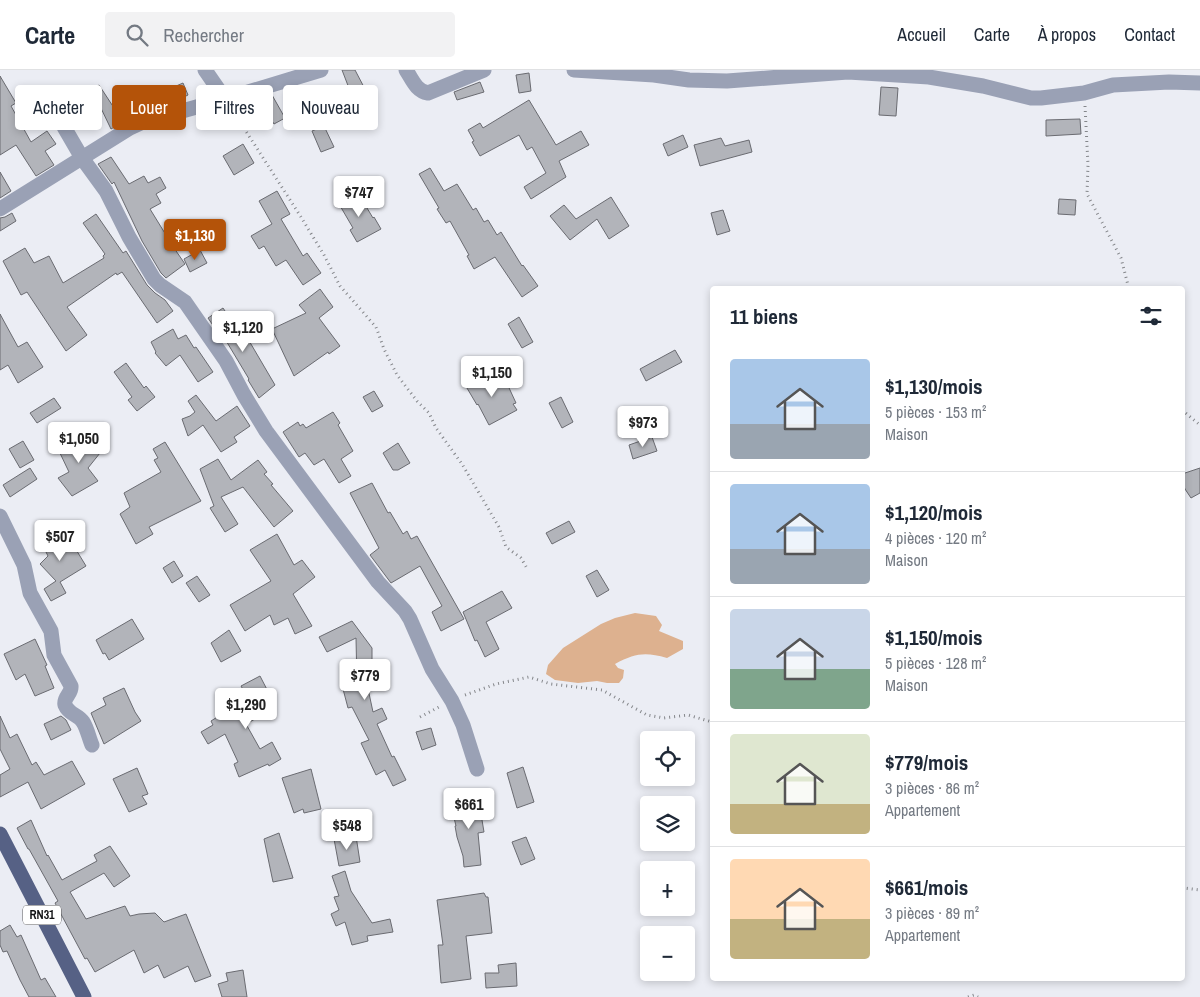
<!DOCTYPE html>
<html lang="fr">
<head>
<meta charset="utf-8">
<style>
  body { margin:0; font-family:"Archivo Narrow",sans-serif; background:#f2f2f3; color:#1f2937; height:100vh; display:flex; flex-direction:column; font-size:19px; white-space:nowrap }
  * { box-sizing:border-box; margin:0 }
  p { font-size:16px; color:#747a83 }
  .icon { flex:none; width:28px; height:28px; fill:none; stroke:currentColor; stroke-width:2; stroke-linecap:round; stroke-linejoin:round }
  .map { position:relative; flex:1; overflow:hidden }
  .sheet { position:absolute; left:710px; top:216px; width:475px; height:695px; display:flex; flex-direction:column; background:#fff; border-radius:5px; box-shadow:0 2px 8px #0003 }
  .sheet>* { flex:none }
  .guide { position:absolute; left:15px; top:15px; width:475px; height:45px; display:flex; gap:10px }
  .fabs { position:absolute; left:640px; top:661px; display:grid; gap:10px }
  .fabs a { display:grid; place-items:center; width:55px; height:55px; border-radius:5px; background:#fff; box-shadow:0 2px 8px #0003; font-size:25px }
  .price { position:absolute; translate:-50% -42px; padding:0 11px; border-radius:5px; background:#fff; color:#222; font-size:16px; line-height:32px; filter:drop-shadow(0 1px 2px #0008) }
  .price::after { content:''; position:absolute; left:50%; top:30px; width:15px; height:11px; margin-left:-8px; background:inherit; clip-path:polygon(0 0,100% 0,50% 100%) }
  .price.on { background:#b45309; color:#fff }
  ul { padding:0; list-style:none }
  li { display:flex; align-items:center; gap:15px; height:125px; padding:0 20px }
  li+li { border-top:1px solid #e0e1e3 }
  li span { display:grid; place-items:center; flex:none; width:140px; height:100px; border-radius:5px; color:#555 }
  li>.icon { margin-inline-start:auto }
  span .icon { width:60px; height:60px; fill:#fffc; stroke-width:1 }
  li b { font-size:21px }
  h2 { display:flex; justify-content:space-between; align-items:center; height:60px; padding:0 20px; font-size:21px }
  .tag { padding:0 18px; border-radius:5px; background:#fff; box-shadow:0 2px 8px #0003; font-size:18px; line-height:45px }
  .tag.on { background:#b45309; color:#fff }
  header { display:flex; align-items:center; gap:30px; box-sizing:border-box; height:70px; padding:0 25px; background:#fff; border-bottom:1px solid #e0e1e3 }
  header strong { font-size:24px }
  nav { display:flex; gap:28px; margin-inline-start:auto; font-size:18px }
  .search { width:350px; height:45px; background:#f2f2f3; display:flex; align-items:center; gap:12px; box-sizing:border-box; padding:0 18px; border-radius:5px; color:#747a83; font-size:19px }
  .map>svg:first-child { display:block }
  .water { fill:#ddb18f }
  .building { fill:#b2b4ba; stroke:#6a6b71 }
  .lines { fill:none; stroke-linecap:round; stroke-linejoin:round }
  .path { stroke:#84868a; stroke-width:3; stroke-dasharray:1 4; stroke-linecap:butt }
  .minor { stroke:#9aa1b5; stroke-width:15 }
  .primary { stroke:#566185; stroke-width:15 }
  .labels { text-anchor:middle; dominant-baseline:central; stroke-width:4.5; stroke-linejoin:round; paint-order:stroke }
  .shield { fill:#fff; stroke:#58585a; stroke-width:1 }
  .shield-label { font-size:12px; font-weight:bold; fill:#101113 }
</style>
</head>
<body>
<header>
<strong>Carte</strong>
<div class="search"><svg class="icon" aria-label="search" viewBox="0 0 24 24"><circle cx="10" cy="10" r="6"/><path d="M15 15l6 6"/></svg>Rechercher</div>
<nav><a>Accueil</a><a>Carte</a><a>À propos</a><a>Contact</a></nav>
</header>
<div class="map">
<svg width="1200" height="927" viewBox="0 0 1200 927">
  <rect width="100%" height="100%" fill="#ebedf4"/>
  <path class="water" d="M635 543 656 546 662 555 659 561 683 571V579L667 588C645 582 636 583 615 594L618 598 624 600 623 608 619 613H607L597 611 578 613 555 610 546 604 548 595 563 578 601 554 615 548Z"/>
  <path class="building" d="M342 0H355L366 21 352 26Z
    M529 3 531 21 519 23 516 5Z
    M0 6 16 33 11 36 31 72 47 61 56 74 45 81 54 95 36 106 16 75 0 85Z
    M480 12 484 22 457 30 454 22Z
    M183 13 188 25 172 33 167 20Z
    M99 15 118 44 131 37 135 45 111 59 98 32 90 38 82 26Z
    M881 17 898 18 896 46 879 45Z
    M272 25 285 48 274 54 259 29Z
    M529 30 556 75 581 61 589 75 559 91 566 107 531 129 524 117 546 103 532 77 527 80 519 65 480 86 472 72 474 71 468 60 480 53 483 58Z
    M1080 49 1081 64 1046 66V50Z
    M324 56 334 77 321 82 312 61Z
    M683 65 688 77 668 86 663 74Z
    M721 68 725 76 749 70 752 82 700 96 694 75Z
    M243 74 254 93 234 105 223 86Z
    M111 87 129 114 144 106 148 113 160 107 166 118 156 124 161 133 150 139 174 178 185 194 166 208 161 203 142 171 114 112 112 114 98 94Z
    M430 98 444 121 457 114 473 140 476 138 484 152 488 150 497 165 501 162 522 196 523 195 538 216 522 227 495 187 474 199 467 186 469 185 450 151 446 153 437 139 439 138 419 104Z
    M0 102 11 121 0 128Z
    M277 121 290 144 281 149 303 186 307 183 321 203 303 215 286 190 276 196 264 176 259 179 251 166 272 154 259 131Z
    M358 123 373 148 374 147 381 159 357 172 350 160 353 158 339 134Z
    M611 127 629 156 609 169 597 149 570 170 550 146 564 135 576 149Z
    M1059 129 1076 130 1075 145 1058 144Z
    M723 140 730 161 717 165 711 143Z
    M12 143 16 151 0 161V148L5 147Z
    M96 144 123 183 126 181 147 215 155 223 165 230 173 241 157 253 122 202 117 205 116 203 67 237 87 265 66 281 27 222 21 225 3 191 25 178 34 193 49 186 63 213 104 188 103 186 105 184 83 153Z
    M200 180 207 193 190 202 184 189Z
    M320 219 333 237 319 248 340 276 329 284 328 282 294 306 272 259 306 243 299 235Z
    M223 238 245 271 248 269 275 315 259 328 248 310 249 309 225 269 223 270 208 248Z
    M0 244 18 277 27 272 43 297 18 313 8 295 0 300Z
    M519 247 533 272 522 278 508 254Z
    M173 259 178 269 186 265 194 278 196 277 213 302 198 312 180 285 166 296 155 283 156 282 151 272Z
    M675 280 682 292 646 311 640 299Z
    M126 293 144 318 146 316 155 327 137 341 128 330 132 327 114 302Z
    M481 302 488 315 504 307 516 333 513 334 517 340 489 355 478 334 477 335 464 313Z
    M374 321 383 336 372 342 363 327Z
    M196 325 216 351 237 336 250 356 234 367 237 372 221 382 203 355 188 366 182 349 190 346 195 342 188 331Z
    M561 327 573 352 562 358 549 333Z
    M54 328 61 338 37 353 30 343Z
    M333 342 340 353 338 355 353 381 341 389 351 406 339 413 324 389 314 395 305 383 299 387 283 362 298 352 300 356 303 354 306 358Z
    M87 360 100 383 88 398 98 411 72 426 58 408 69 402 59 381 74 374Z
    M652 367 657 381 633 389 629 375Z
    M23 371 34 390 20 398 9 379Z
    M165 372 201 431 149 457 153 464 136 474 120 444 130 437 124 423 161 402 154 390 158 388 153 379Z
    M398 373 410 393 398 400H393L383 383Z
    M218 389 231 410 258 390 267 402 264 404 273 414 271 415 293 441 274 457 243 417 221 427 238 454 225 462 210 438 214 436 200 399Z
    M30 398 37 409 10 427 3 415Z
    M1200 398V423L1191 428 1185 419 1182 411V404Z
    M372 413 388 443 390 442 403 464 407 461 411 469 417 466 464 549 441 561 432 542 442 536 420 496 391 513 370 485 379 478 350 423Z
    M569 451 575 462 552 474 546 463Z
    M60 460 69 474 72 473 86 496 60 512 66 523 51 531 44 519 56 511 40 494 48 486 40 470Z
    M277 464 294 495 302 490 315 507 293 524 312 556 295 564 288 548 274 555 270 545 245 561 230 535 271 511 250 480Z
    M174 491 183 506 172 513 163 498Z
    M597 500 609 520 597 527 586 506Z
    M197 506 210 525 199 532 186 513Z
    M502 521 512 538 486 552 499 579 485 587 477 570 475 571 463 542Z
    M132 549 144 569 109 590 105 583 103 584 96 570Z
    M352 551 372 578V613L367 614 373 642 382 638 387 649 377 654 392 687 394 686 406 710 393 716 385 700 376 705 361 673 369 670 352 637 348 638 343 619 357 615 356 568 327 582 319 567Z
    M229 560 241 581 221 592 211 573Z
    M35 569 47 595 45 596 54 618 35 626 25 604 16 610 4 584Z
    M260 606 276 637 246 654 260 679 272 672 281 689 269 696 268 694 239 707 234 694 238 692 225 664 208 674 201 662 213 655 211 651 222 644 224 648 249 630 241 616Z
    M124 618 135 642 141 651 104 674 91 643 106 635 103 628Z
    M0 646 10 668 17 664 32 695 36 692 44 705 72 691 85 714 41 739 28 712 0 727V705L10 699 0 679Z
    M61 646 66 650 71 660 51 670 44 654Z
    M431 658 436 675 422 680 416 662Z
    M523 697 534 732 517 738 507 703Z
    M137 698 148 724 142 726 147 734 129 742 113 709Z
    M311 699 321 739 304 743 303 739 294 743 282 708Z
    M480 729 483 744H481L484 762 478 763 481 795 464 797 463 786 457 767 455 756H456L451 735Z
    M31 750 47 786 48 785 62 810 97 791 94 785 110 776 130 806 114 817 104 803 70 822 86 849 125 836 130 846 139 844 155 843 164 852 186 844 211 906 195 912 188 896 164 908 158 895 144 903 134 880 95 902 87 888 85 889 55 833 58 831 29 779H28L17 758Z
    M279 763 293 808 273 812 264 769Z
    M356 766 360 792 339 796 334 769Z
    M526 767 535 789 521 795 512 772Z
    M345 801 351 821 372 853 390 849 393 862 367 866 368 871 352 875 345 852 336 856 331 844 339 840 334 827 339 826 332 806Z
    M484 823 486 827H488L492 863 466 866 471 909 441 913 438 875H443L437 830Z
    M10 855 17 867 21 865 41 910 45 908 56 927H29L20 910 7 881 3 882 0 875V861Z
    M516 893 517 916 486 918 485 903H499L498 895Z
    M243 900 247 927H222L218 914 228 911 226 903Z"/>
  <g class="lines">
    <path class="path" d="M1085 36 1088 95 1087 124 1121 188 1129 219
      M233 41 301 147 324 185 340 216 376 257 384 279 397 305 417 331 429 343 436 358 462 394 499 457 506 477 521 488 528 500
      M1182 340 1200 355
      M465 625 496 614 529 607 551 614 602 620 647 645 664 648 688 645 712 652
      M420 647 439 637
      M1182 817 1184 818 1200 820
      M968 927 974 925 978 927"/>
    <path class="minor" d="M205 0 225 29
      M406 0C412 9 416 21 428 23L484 0
      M574 0 654 5 689 10 727 11 848 2 929 7 983 16 1031 28H1041L1084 23 1113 15 1169 12 1200 13
      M64 57 82 88 106 121 129 167 154 209 160 215 185 232 226 291 244 325 266 361 378 512 405 541 410 549 432 599 452 631 463 655 477 699
      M0 139 130 58 143 52 225 29 321 0
      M0 446 24 495 30 523 51 561 54 585 71 616C72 624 63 627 65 635 69 645 78 644 83 652 87 658 89 668 92 675"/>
    <path class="primary" d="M0 764 84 927"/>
  </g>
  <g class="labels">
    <rect class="shield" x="23" y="835.5" width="38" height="19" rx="4"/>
    <g class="shield-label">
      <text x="42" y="845">RN31</text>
    </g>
  </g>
</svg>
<div class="fabs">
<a><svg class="icon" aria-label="locate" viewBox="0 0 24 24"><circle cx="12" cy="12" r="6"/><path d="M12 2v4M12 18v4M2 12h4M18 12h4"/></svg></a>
<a><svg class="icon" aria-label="layers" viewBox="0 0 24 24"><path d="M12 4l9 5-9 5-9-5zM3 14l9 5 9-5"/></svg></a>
<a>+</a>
<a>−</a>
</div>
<b class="price" style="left:359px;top:148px">$747</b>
<b class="price on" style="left:195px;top:191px">$1,130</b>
<b class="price" style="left:243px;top:283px">$1,120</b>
<b class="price" style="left:492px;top:328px">$1,150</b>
<b class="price" style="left:643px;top:378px">$973</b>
<b class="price" style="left:79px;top:394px">$1,050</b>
<b class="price" style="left:60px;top:492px">$507</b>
<b class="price" style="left:365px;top:631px">$779</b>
<b class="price" style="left:246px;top:660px">$1,290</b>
<b class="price" style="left:469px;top:760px">$661</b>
<b class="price" style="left:347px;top:781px">$548</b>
<div class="guide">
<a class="tag">Acheter</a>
<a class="tag on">Louer</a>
<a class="tag">Filtres</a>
<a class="tag">Nouveau</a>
</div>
<section class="sheet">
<h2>11 biens<svg class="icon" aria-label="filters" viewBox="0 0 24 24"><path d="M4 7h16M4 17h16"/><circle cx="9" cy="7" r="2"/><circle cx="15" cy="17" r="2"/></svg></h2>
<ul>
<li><span style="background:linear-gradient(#a9c7e8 65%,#9aa5b1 0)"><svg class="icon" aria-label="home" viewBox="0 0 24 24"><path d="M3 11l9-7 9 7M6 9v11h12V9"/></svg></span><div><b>$1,130/mois</b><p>5 pièces · 153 m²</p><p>Maison</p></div></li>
<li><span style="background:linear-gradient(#a9c7e8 65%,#9aa5b1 0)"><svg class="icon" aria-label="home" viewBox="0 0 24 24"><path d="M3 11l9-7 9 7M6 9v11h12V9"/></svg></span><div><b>$1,120/mois</b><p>4 pièces · 120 m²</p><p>Maison</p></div></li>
<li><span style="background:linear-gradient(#c9d6e8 60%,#7fa58c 0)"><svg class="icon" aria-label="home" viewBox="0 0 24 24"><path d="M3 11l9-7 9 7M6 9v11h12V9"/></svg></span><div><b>$1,150/mois</b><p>5 pièces · 128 m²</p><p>Maison</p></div></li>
<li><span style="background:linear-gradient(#dfe7d0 70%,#c2b280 0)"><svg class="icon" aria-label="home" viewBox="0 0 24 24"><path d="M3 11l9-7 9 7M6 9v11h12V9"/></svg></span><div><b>$779/mois</b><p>3 pièces · 86 m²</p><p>Appartement</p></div></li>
<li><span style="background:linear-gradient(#ffd9b3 60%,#c2b280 0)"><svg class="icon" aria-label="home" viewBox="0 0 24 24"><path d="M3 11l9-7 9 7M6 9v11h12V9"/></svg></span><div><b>$661/mois</b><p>3 pièces · 89 m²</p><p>Appartement</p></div></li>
</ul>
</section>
</div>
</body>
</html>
